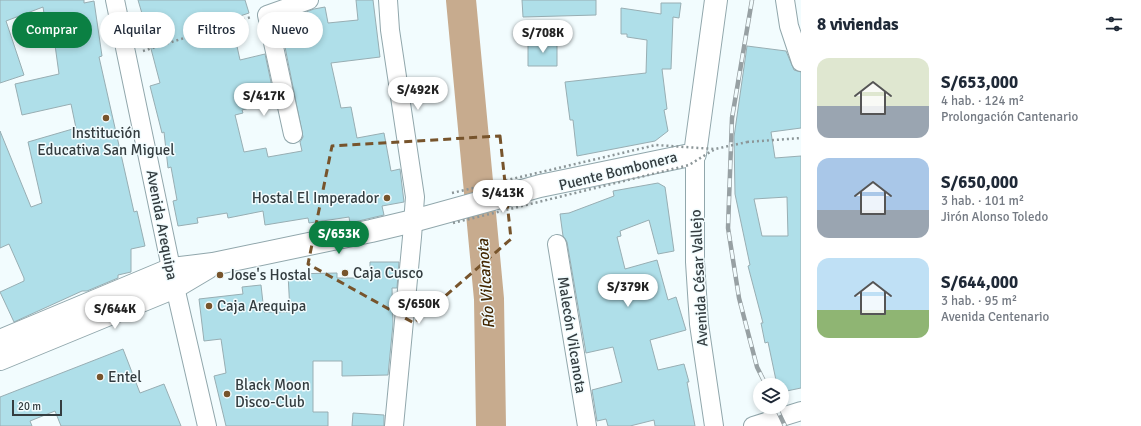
<!DOCTYPE html>
<html lang="es">
<head>
<meta charset="utf-8">
<style>
  body { margin:0; font-family:Signika,sans-serif; background:#f6f6f7; color:#1f2937; height:100vh; display:flex; flex-direction:column; font-size:15px; white-space:nowrap }
  * { box-sizing:border-box; margin:0 }
  p { font-size:13px; color:#747a83 }
  .icon { flex:none; width:22px; height:22px; fill:none; stroke:currentColor; stroke-width:2; stroke-linecap:round; stroke-linejoin:round }
  .map { position:relative; flex:1; overflow:hidden }
  .panel { display:flex; flex-direction:column; background:#fff; width:340px }
  .panel>* { flex:none }
  .banner { position:absolute; left:12px; top:12px; width:380px; height:36px; display:flex; gap:8px }
  .buttons { position:absolute; left:753px; top:378px; display:grid; gap:8px }
  .buttons a { display:grid; place-items:center; width:36px; height:36px; border-radius:50%; background:#fff; box-shadow:0 2px 6px #0003; font-size:20px }
  .scale { position:absolute; left:12px; bottom:10px; width:50px; box-sizing:border-box; padding-left:4px; border:2px solid #343d40; border-top:0; font-size:11px; line-height:14px; white-space:nowrap; color:#343d40; -webkit-text-stroke:3px #f2fcfe; paint-order:stroke }
  .price { position:absolute; translate:-50% -34px; padding:0 9px; border-radius:14px; background:#fff; color:#222; font-size:13px; line-height:26px; filter:drop-shadow(0 1px 2px #0008) }
  .price::after { content:''; position:absolute; left:50%; top:24px; width:12px; height:9px; margin-left:-6px; background:inherit; clip-path:polygon(0 0,100% 0,50% 100%) }
  .price.active { background:#0b8043; color:#fff }
  ul { padding:0; list-style:none }
  li { display:flex; align-items:center; gap:12px; height:100px; padding:0 16px }
  li span { display:grid; place-items:center; flex:none; width:112px; height:80px; border-radius:12px; color:#555 }
  li>.icon { margin-inline-start:auto }
  span .icon { width:48px; height:48px; fill:#fffc; stroke-width:1 }
  li b { font-size:17px }
  h2 { display:flex; justify-content:space-between; align-items:center; height:48px; padding:0 16px; font-size:17px }
  .pill { padding:0 14px; border-radius:18px; background:#fff; box-shadow:0 2px 6px #0003; font-size:14px; line-height:36px }
  .pill.active { background:#0b8043; color:#fff }
  main { display:flex; flex:1; min-height:0 }
  .map>svg:first-child { display:block }
  .lines { fill:none; stroke-linecap:round; stroke-linejoin:round }
  .river { stroke:#c7ab8e; stroke-width:30 }
  .building { fill:#afdfe9; stroke:#98aeb3; fill-rule:evenodd }
  .minor-casing { stroke:#91a7ac; stroke-width:20 }
  .tertiary-casing { stroke:#91a7ac; stroke-width:24 }
  .path { stroke:#8c9698; stroke-width:2.5; stroke-dasharray:2 3; stroke-linecap:butt }
  .minor { stroke:#fff; stroke-width:18 }
  .tertiary { stroke:#fff; stroke-width:22 }
  .rail-casing { stroke:#97a0a3; stroke-width:4.5 }
  .rail { stroke:#f2fcfe; stroke-width:3; stroke-dasharray:9; stroke-linecap:butt }
  .path-bridge { stroke:#8c9698; stroke-width:2.5; stroke-dasharray:2 3; stroke-linecap:butt }
  .marked { fill:none; stroke:#77542c; stroke-width:3; stroke-dasharray:8 5; stroke-linejoin:round }
  .poi-dot { fill:#77542c; stroke:#f2fcfe; stroke-width:1.5 }
  .labels { text-anchor:middle; dominant-baseline:central; stroke-width:3; stroke-linejoin:round; paint-order:stroke }
  .poi-label { font-size:15px; fill:#343d40; stroke:#f2fcfe; text-anchor:start }
  .street-label { font-size:15px; fill:#343d40; stroke:#f2fcfe }
  .water-label { font-size:16px; font-style:italic; fill:#432701; stroke:#f2fcfe }
</style>
</head>
<body>
<main>
<div class="map">
<svg width="801" height="426" viewBox="0 0 801 426">
  <rect width="100%" height="100%" fill="#f2fcfe"/>
  <g class="lines">
    <path class="river" d="M461 0 489 299 491 426"/>
  </g>
  <path class="building" d="M0 0H84V3L94 1 102 56 99 57 134 212 137 211 145 246 131 249V272L118 275V278L87 291H82L14 322 0 292 24 281V278L9 244 0 248V131L31 207 42 203 28 142 76 128 71 104 22 115 15 84 59 74 55 45 49 46 43 7 6 21 24 75 0 83Z
    M138 0H245L249 13 231 19 240 60 265 54 275 101 242 110 243 113 235 115 244 152 266 148 268 157 302 151 300 142 303 137 280 22 314 9 325 7 328 23 358 20 356 0H373L380 57 331 63 341 108 351 107 357 138 384 133 391 171 400 169 404 202 382 206 384 215 350 223 349 217 309 223 308 218 265 225 263 211 228 218 227 213 197 218 198 223 178 226 173 201 177 200 171 167 168 168 164 132 162 133 150 86 160 83 150 45 144 47 138 29 146 27Z
    M522 0H596V15L523 17Z
    M661 3H681L679 18 673 17 671 69H662L667 109 664 110 668 131 655 141 577 156 573 120H570L565 82 646 73 647 40 627 37V34H621V8L661 14Z
    M557 41V66H528V42Z
    M747 46 786 51 794 70 801 72V128L771 132 775 158 801 156V388L782 392V385H777L768 342 765 343 761 323H763L748 266 750 265 735 194 734 137ZM787 197 788 236H762L754 199Z
    M658 183 665 187 674 251 658 254 649 220 620 231 621 236 617 237 625 269 657 260 668 300 676 297 686 330 650 340 658 370 684 364 689 382H687L695 426H655L654 420 630 426H608L606 419 597 421 592 390 622 382 613 347 586 353 567 242 563 236 560 214 569 213 614 196 613 191Z
    M370 262H399L397 288H392L393 324 388 375 342 376V361H313V412H328V426H226L214 376 226 373 221 339 204 341 199 299 243 294 242 287 261 285 264 312H290L288 274 337 273V278H370Z
    M123 349 140 393 164 384 181 426H61L55 411 30 421 32 426H0V397Z
    M353 413 384 415V426H352Z"/>
  <g class="lines">
    <defs>
      <path id="minor" d="M115 0 175 287 207 426
        M388 0 390 30 415 197 412 237 394 426
        M785 0 789 26 801 62
        M293 134 267 15 309 0
        M695 154V262L699 324 714 426
        M557 244 587 426
        M753 426 801 411"/>
      <path id="tertiary" d="M0 341 172 269 213 264 371 231 413 221 540 186 695 154 716 0
        M0 359 175 287 207 268"/>
    </defs>
    <use href="#minor" class="minor-casing"/>
    <use href="#tertiary" class="tertiary-casing"/>
    <path class="path" d="M143 51 251 17
      M747 142 801 138"/>
    <use href="#minor" class="minor"/>
    <use href="#tertiary" class="tertiary"/>
    <defs>
      <path id="rail" d="M752 0 732 118 728 228 739 298 757 367 766 385
        M776 407 785 426"/>
    </defs>
    <use href="#rail" class="rail-casing"/>
    <use href="#rail" class="rail"/>
    <path class="path-bridge" d="M452 193 656 145 714 149
      M453 223 689 165 715 149 747 142"/>
  </g>
  <path class="marked" d="M500 136 511 239 414 323 308 264 332 146Z"/>
  <g class="poi-dot">
    <circle cx="106" cy="118" r="4"/>
    <circle cx="387" cy="198" r="4"/>
    <circle cx="345" cy="273" r="4"/>
    <circle cx="220" cy="275" r="4"/>
    <circle cx="209" cy="306" r="4"/>
    <circle cx="100" cy="377" r="4"/>
    <circle cx="227" cy="394" r="4"/>
  </g>
  <g class="labels">
    <g class="poi-label">
      <text x="106" y="133" text-anchor="middle">Institución<tspan x="106" dy="17">Educativa San Miguel</tspan></text>
      <text x="379" y="198" text-anchor="end">Hostal El Imperador</text>
      <text x="353" y="273">Caja Cusco</text>
      <text x="228" y="275">Jose's Hostal</text>
      <text x="217" y="306">Caja Arequipa</text>
      <text x="108" y="377">Entel</text>
      <text x="235" y="385">Black Moon<tspan x="235" dy="17">Disco-Club</tspan></text>
    </g>
    <g class="street-label">
      <text transform="translate(618 171) rotate(-14)">Puente Bombonera</text>
      <text transform="translate(162 225) rotate(79)">Avenida Arequipa</text>
      <text transform="translate(699 278) rotate(-93)">Avenida César Vallejo</text>
      <text transform="translate(572 335) rotate(81)">Malecón Vilcanota</text>
    </g>
    <g class="water-label">
      <text transform="translate(486 284) rotate(-94)">Río Vilcanota</text>
    </g>
  </g>
</svg>
<div class="buttons">
<a><svg class="icon" aria-label="layers" viewBox="0 0 24 24"><path d="M12 4l9 5-9 5-9-5zM3 14l9 5 9-5"/></svg></a>
</div>
<div class="scale">20 m</div>
<b class="price" style="left:543px;top:54px">S/708K</b>
<b class="price" style="left:418px;top:111px">S/492K</b>
<b class="price" style="left:264px;top:117px">S/417K</b>
<b class="price" style="left:503px;top:214px">S/413K</b>
<b class="price active" style="left:339px;top:255px">S/653K</b>
<b class="price" style="left:628px;top:308px">S/379K</b>
<b class="price" style="left:419px;top:325px">S/650K</b>
<b class="price" style="left:115px;top:330px">S/644K</b>
<div class="banner">
<a class="pill active">Comprar</a>
<a class="pill">Alquilar</a>
<a class="pill">Filtros</a>
<a class="pill">Nuevo</a>
</div>
</div>
<section class="panel">
<h2>8 viviendas<svg class="icon" aria-label="filters" viewBox="0 0 24 24"><path d="M4 7h16M4 17h16"/><circle cx="9" cy="7" r="2"/><circle cx="15" cy="17" r="2"/></svg></h2>
<ul>
<li><span style="background:linear-gradient(#dfe7d0 60%,#9aa5b1 0)"><svg class="icon" aria-label="home" viewBox="0 0 24 24"><path d="M3 11l9-7 9 7M6 9v11h12V9"/></svg></span><div><b>S/653,000</b><p>4 hab. · 124 m²</p><p>Prolongación Cantenario</p></div></li>
<li><span style="background:linear-gradient(#a9c7e8 65%,#9aa5b1 0)"><svg class="icon" aria-label="home" viewBox="0 0 24 24"><path d="M3 11l9-7 9 7M6 9v11h12V9"/></svg></span><div><b>S/650,000</b><p>3 hab. · 101 m²</p><p>Jirón Alonso Toledo</p></div></li>
<li><span style="background:linear-gradient(#bfe0f5 65%,#8fb573 0)"><svg class="icon" aria-label="home" viewBox="0 0 24 24"><path d="M3 11l9-7 9 7M6 9v11h12V9"/></svg></span><div><b>S/644,000</b><p>3 hab. · 95 m²</p><p>Avenida Centenario</p></div></li>
</ul>
</section>
</main>
</body>
</html>
